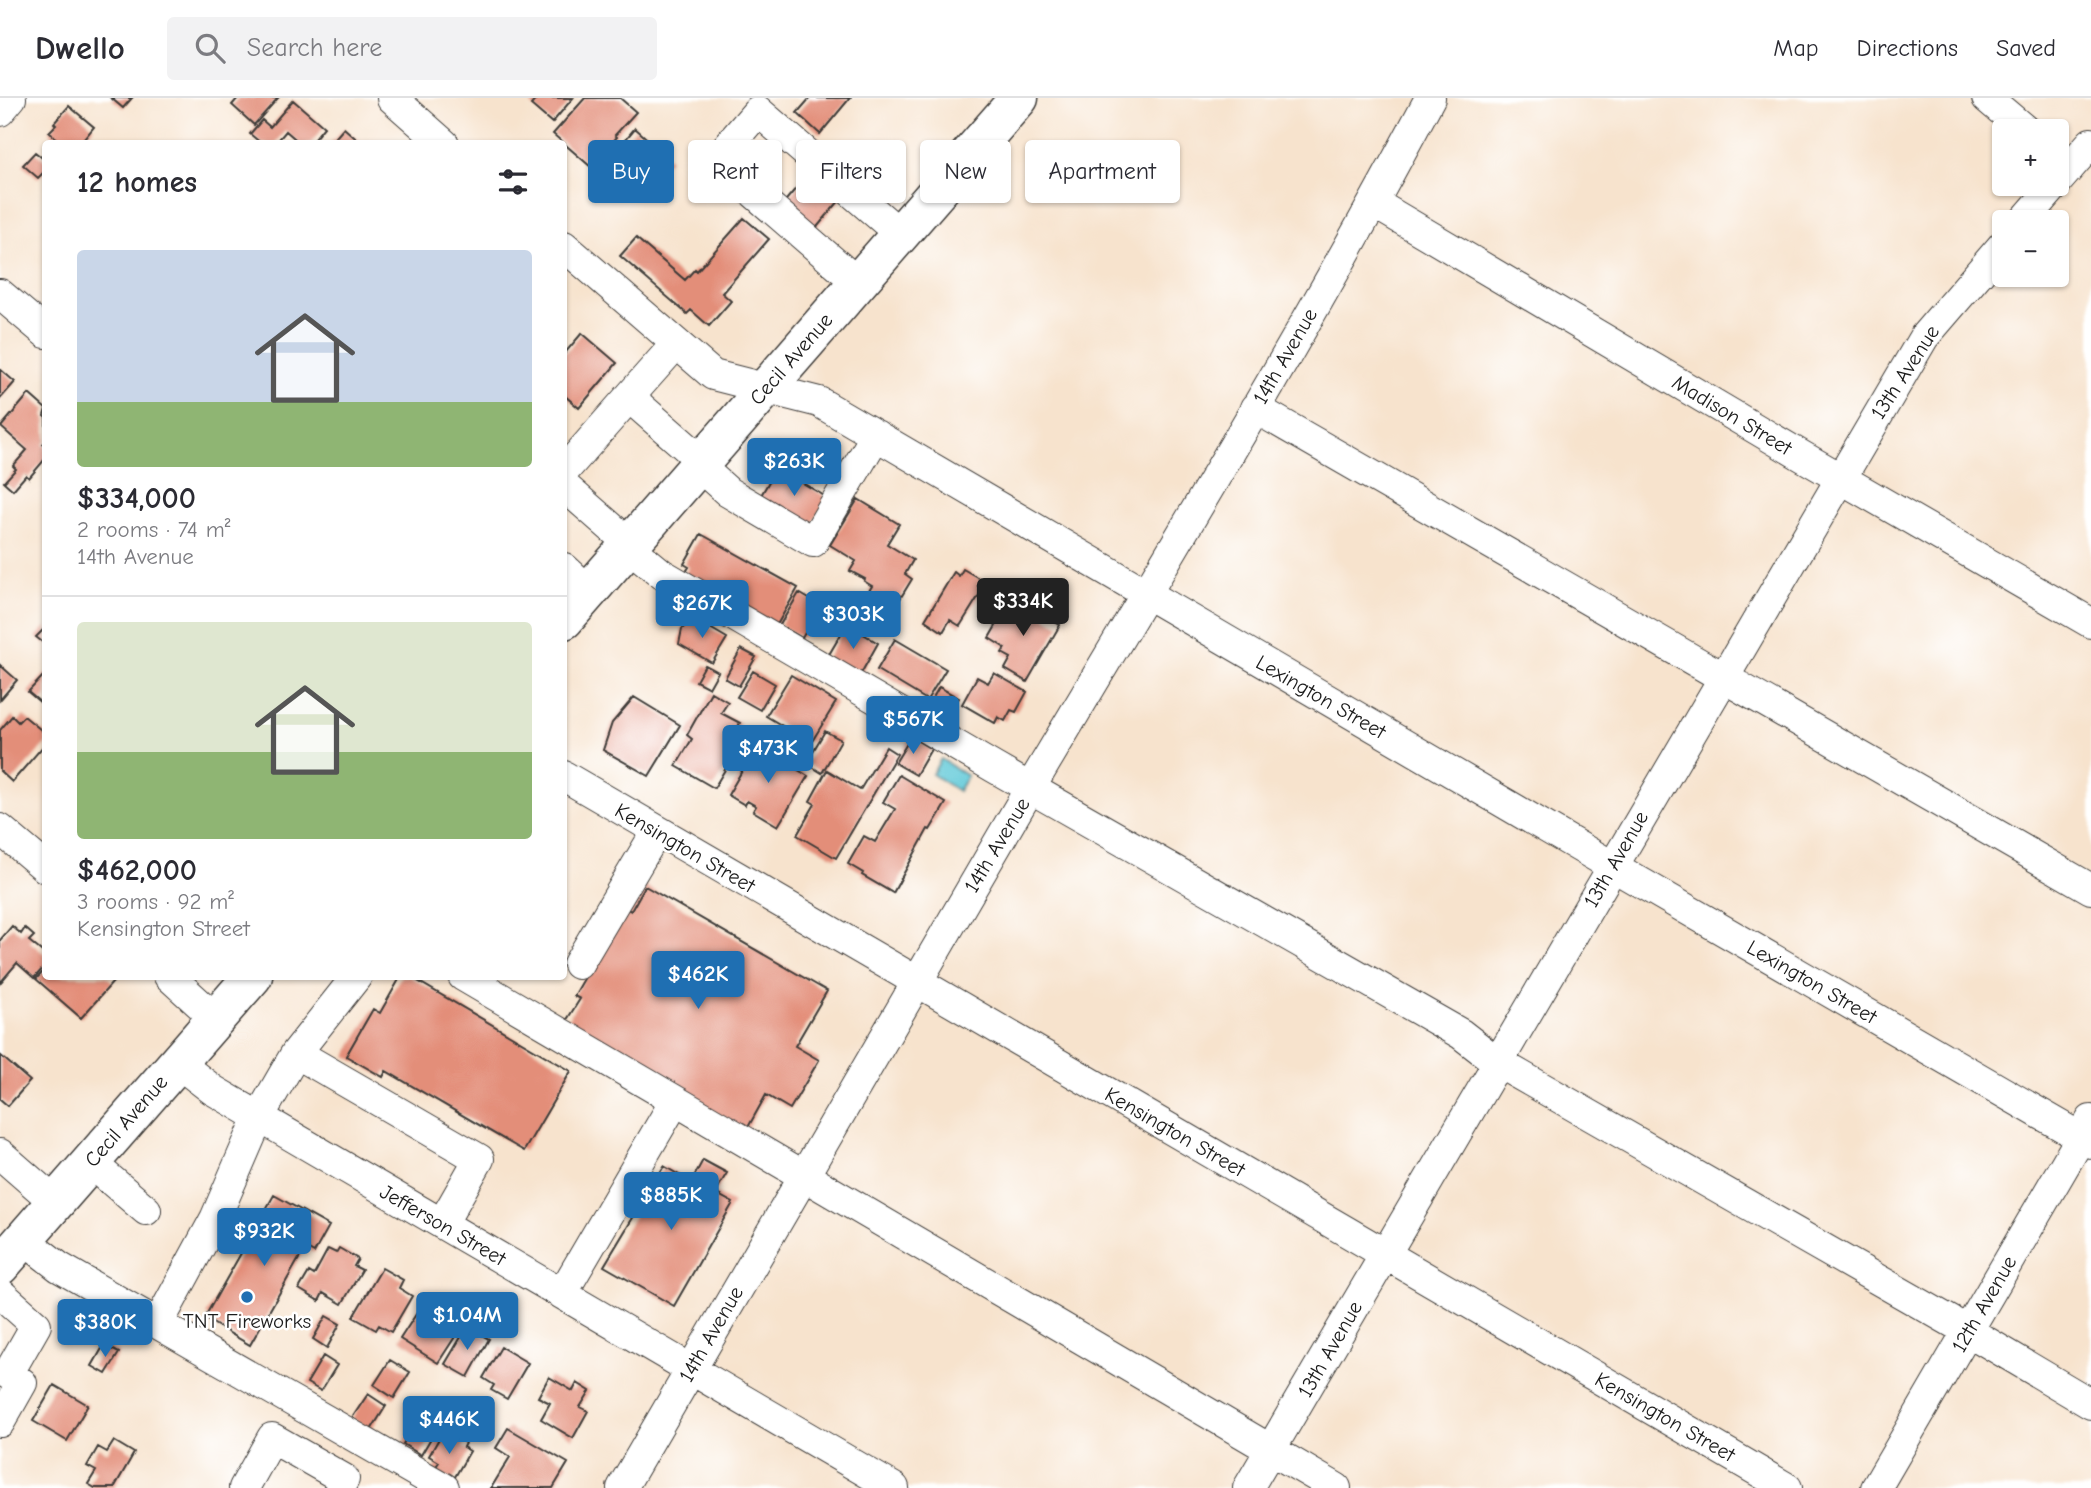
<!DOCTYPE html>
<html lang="en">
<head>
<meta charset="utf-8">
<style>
  body { margin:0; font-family:"Comic Neue",sans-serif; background:#f2f2f3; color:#2b2b33; height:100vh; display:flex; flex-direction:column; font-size:26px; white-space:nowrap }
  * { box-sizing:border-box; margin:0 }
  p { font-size:23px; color:#7c7c81 }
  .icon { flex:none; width:38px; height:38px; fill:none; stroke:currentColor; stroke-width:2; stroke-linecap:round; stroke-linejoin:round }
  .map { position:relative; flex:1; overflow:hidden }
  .side { position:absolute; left:42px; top:42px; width:525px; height:840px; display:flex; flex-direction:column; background:#fff; border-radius:7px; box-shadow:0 2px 5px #0004 }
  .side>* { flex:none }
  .banner { position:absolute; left:588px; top:42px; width:665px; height:63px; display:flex; gap:14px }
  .buttons { position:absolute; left:1992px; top:21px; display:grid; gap:14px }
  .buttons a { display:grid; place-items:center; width:77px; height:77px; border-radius:7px; background:#fff; box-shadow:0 2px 5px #0004; font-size:35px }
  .price { position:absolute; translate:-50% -60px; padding:0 16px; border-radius:7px; background:#1f6fb2; color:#fff; font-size:23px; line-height:46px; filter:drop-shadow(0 2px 4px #0008) }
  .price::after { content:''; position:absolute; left:50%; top:42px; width:21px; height:16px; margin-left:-10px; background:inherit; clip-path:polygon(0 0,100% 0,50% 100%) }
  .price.selected { background:#222; color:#fff }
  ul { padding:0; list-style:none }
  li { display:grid; align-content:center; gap:14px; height:371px; padding:0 35px }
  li+li { border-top:2px solid #e1e1e2 }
  li span { display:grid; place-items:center; height:217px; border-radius:7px; color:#555 }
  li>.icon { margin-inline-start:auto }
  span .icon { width:126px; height:126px; fill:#fffc; stroke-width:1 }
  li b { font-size:30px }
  h2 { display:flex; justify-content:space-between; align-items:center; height:84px; padding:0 35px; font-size:30px }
  .chip { padding:0 24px; border-radius:7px; background:#fff; box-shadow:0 2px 5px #0004; font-size:24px; line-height:63px }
  .chip.selected { background:#1f6fb2; color:#fff }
  header { display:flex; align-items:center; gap:42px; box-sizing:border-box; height:98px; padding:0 35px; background:#fff; border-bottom:2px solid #e1e1e2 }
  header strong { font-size:33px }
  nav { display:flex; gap:38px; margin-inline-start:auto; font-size:24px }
  .search { width:490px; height:63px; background:#f2f2f3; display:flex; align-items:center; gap:18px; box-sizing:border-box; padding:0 24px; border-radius:7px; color:#7c7c81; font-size:26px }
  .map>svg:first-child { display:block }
  .water { fill:#5dc8d7; stroke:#3c727a; stroke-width:2 }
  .building { fill:#e38e79 }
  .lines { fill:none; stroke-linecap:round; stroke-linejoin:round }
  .minor-casing { stroke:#3d3a37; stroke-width:32 }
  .major-casing { stroke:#3d3a37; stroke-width:41 }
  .minor { stroke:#fff; stroke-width:30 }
  .major { stroke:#fff; stroke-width:38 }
  .poi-dot { fill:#1f6fb2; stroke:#fff; stroke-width:2.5 }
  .labels { text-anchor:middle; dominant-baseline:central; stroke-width:5; stroke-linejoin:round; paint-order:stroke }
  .street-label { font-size:21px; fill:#1c1c1c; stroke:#fff }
  .poi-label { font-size:21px; fill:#1c1c1c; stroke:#fff }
</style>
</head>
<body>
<header>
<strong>Dwello</strong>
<div class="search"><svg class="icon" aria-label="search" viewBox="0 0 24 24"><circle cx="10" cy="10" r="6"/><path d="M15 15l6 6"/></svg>Search here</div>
<nav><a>Map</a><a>Directions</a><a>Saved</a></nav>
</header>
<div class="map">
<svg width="2091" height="1390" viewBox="0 0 2091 1390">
  <rect width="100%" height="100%" fill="#fff"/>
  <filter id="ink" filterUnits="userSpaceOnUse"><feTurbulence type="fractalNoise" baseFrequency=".0143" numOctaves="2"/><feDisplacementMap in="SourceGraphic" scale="14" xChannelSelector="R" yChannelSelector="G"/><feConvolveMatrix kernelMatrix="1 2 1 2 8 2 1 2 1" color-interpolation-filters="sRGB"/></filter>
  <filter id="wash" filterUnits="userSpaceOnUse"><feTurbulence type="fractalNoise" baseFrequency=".00686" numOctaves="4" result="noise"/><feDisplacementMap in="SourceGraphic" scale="28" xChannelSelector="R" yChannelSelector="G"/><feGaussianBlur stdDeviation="1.57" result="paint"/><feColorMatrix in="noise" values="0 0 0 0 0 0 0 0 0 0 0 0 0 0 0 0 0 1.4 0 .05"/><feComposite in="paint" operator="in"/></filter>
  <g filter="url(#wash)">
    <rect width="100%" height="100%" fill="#f7e3cd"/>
    <path class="water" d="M941 661 967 678 958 693 932 676Z"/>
    <g id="blocks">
      <path class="building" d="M111 0H132L123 10Z
        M238 0H278L254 27 232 7Z
        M537 0H573L552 25 531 7Z
        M585 0H620L636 14 615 37 617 39 591 69 553 36Z
        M810 0H850L820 36 797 15Z
        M293 2 324 29 310 46H301L286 33 275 46H262L250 36 262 22 270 29Z
        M69 8 94 29 80 46H62L49 34 56 27 54 25Z
        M344 30 362 46H330Z
        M635 30 670 61 650 83 616 53Z
        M35 54 46 63V76L44 74 38 80 23 67Z
        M809 75 840 102 812 135 781 108Z
        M744 120 769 141 722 195 731 203 709 228 691 212 687 216 620 158 636 140 685 182 695 171 697 173Z
        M582 235 617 265 579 310 564 297V256Z
        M0 271 15 284 0 301Z
        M29 296 46 311 44 318 46 320V343L43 346 46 349V360L29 380 26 377 13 392 4 384 16 371 13 368 27 352 1 329Z
        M777 370 828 400 810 429 760 399Z
        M858 401 899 426 887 446 913 462 905 476 912 481 895 509 869 493 872 488 864 483 865 481 850 473 856 463 830 447Z
        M701 436 798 490 774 532 684 477 689 469 684 466Z
        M963 471 982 482 978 488 983 491 960 528 950 522 943 534 925 522 954 474 959 478Z
        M799 495 821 508 802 540 780 527Z
        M1012 500 1060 527 1027 584 1005 571 1011 560 1002 555 1005 550 989 540Z
        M693 520 727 540 712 565 679 546 682 531Z
        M847 526 878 545 859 579 827 560Z
        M46 529V547L36 539Z
        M895 541 946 571 927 602 877 572Z
        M741 551 756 559 739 588 725 580Z
        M0 567 17 582 0 602Z
        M705 567 718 574 709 590 696 583Z
        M753 573 775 586 760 612 737 599Z
        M46 575V599L41 605 28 594Z
        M994 575 1027 594 1016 614 1011 612 1005 623 998 619 995 625 962 606 977 579 988 585Z
        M791 577 836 604 811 645 766 618Z
        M939 589 959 600 942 628 923 617Z
        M711 594 728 604 721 615 740 625 738 629 747 635 714 690 676 668 692 641 687 637Z
        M634 599 680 627 649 678 603 652 612 625Z
        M12 618 18 624 24 618 46 636V645L12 684 0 673V632Z
        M825 633 841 642 822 675 806 665Z
        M911 639 931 651 916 677 895 665Z
        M757 647 808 678 778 728 753 713 756 708 747 703 745 707 728 697Z
        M886 649 897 656 836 760 797 737 815 706 810 703 827 672 860 692Z
        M899 677 946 705 930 732 928 731 893 795 862 777 863 775 848 766 864 738 875 744 895 711 883 704Z
        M645 788 827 893 795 948 819 962 790 1011 766 997 746 1033 563 928 580 901 574 898 625 810 631 813Z
        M12 828 21 836 25 830 34 838 29 843 46 857V867L34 880 17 865 0 885V842Z
        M46 871V878H106L113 884 81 920 36 881Z
        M401 878H409L571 973 524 1053 386 973 383 979 346 958 373 911 380 915Z
        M0 957 30 983 8 1008 0 1001Z
        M703 1062 727 1075 715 1095 733 1105 674 1208 604 1168 664 1068 691 1084Z
        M274 1097 329 1128 314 1155 305 1150 250 1247 209 1223 211 1220 206 1217Z
        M339 1150 358 1161 354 1168 362 1172 342 1206 323 1195 319 1203 299 1191 309 1174 314 1177 328 1151 336 1155Z
        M382 1170 403 1182 399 1190 412 1198 391 1234 379 1227 376 1232 353 1219Z
        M434 1204 457 1218 452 1226 460 1231 438 1265 400 1241 422 1207 429 1211Z
        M326 1218 340 1226 327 1250 313 1241Z
        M467 1229 489 1241 468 1279 445 1266Z
        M104 1247 119 1255 106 1276 92 1268Z
        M501 1249 528 1265 507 1301 491 1292 494 1287 483 1280Z
        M323 1258 337 1267 321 1293 307 1285Z
        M390 1262 410 1274 394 1300 374 1287Z
        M549 1279 573 1293 577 1285 590 1293 580 1309 588 1313 573 1340 541 1321 550 1305 538 1299Z
        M54 1287 88 1307 67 1343 33 1323Z
        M368 1296 386 1308 371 1332 352 1320Z
        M416 1324 434 1335 421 1357 403 1346Z
        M508 1330 568 1365 553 1390H491L510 1359 496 1350Z
        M444 1332 465 1345 463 1349 470 1353 452 1384 433 1373 439 1364 429 1358Z
        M114 1343 134 1355 114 1390H95L88 1386 96 1373 87 1368 98 1349 107 1354Z"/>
    </g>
  </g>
  <g filter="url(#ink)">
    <use href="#blocks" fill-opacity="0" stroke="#3d3a37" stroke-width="2"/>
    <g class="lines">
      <defs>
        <path id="minor" d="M392 0 444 46
          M1987 0 2026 33
          M0 13 11 0
          M2056 85 2091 45
          M1374 105 1802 358 2091 525
          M2023 124 2056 86
          M564 148 713 277 819 304 1612 768 2091 1045
          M858 185 716 62 758 13 900 136
          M0 196 46 235
          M629 299 676 246
          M1255 310 2091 791
          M699 368 728 394 813 444 876 337
          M564 373 629 299 702 363
          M564 388 630 446
          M628 448 662 476 995 670 1461 936 1497 964 1968 1233 2091 1306
          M564 470 589 493
          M564 678 1787 1390
          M0 731 46 770
          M578 866 657 733
          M169 878 216 921
          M463 878 1336 1390
          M296 955 357 878
          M178 965 213 992 894 1390
          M0 1056 55 1104
          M90 1064 146 1112
          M23 1141 59 1169 444 1390
          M0 1195 36 1227 8 1276 22 1285 0 1324
          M562 1196 675 1003
          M158 1226 215 1121 259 1019 296 955 479 1061 442 1126
          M244 1390 272 1340 344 1381 339 1390
          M622 1390C757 1157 892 924 1029 692 1165 463 1305 235 1430 0
          M1248 1390 1924 239 2004 146
          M1876 1390 2091 1022"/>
        <path id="major" d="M564 522 1019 0
          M0 1168 253 878"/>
      </defs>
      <use href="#minor" class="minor-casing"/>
      <use href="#major" class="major-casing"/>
      <use href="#minor" class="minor"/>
      <use href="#major" class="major"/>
    </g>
  </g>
  <circle class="poi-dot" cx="247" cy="1199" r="7"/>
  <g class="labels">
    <g class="street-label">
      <text transform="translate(1285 258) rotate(-60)">14th Avenue</text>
      <text transform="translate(791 261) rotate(-49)">Cecil Avenue</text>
      <text transform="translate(1905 274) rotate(-57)">13th Avenue</text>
      <text transform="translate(1732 317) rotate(31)">Madison Street</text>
      <text transform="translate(1321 599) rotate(30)">Lexington Street</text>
      <text transform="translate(997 747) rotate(-59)">14th Avenue</text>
      <text transform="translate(685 750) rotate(30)">Kensington Street</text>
      <text transform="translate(1616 761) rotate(-60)">13th Avenue</text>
      <text transform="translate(1812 884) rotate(30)">Lexington Street</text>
      <text transform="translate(126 1023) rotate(-49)">Cecil Avenue</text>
      <text transform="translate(1175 1034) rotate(30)">Kensington Street</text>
      <text transform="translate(443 1127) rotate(30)">Jefferson Street</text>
      <text transform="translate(1984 1206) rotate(-60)">12th Avenue</text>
      <text transform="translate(711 1236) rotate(-60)">14th Avenue</text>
      <text transform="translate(1330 1251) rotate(-60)">13th Avenue</text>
      <text transform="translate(1665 1319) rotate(30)">Kensington Street</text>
    </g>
    <g class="poi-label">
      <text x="247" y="1223">TNT Fireworks</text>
    </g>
  </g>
</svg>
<div class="buttons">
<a>+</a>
<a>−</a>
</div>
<b class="price" style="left:794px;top:400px">$263K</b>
<b class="price selected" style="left:1023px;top:540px">$334K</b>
<b class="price" style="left:702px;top:542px">$267K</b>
<b class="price" style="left:853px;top:553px">$303K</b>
<b class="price" style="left:913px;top:658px">$567K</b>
<b class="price" style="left:768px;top:687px">$473K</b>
<b class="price" style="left:698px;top:913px">$462K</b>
<b class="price" style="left:671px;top:1134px">$885K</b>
<b class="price" style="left:264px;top:1170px">$932K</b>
<b class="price" style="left:467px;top:1254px">$1.04M</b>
<b class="price" style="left:105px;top:1261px">$380K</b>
<b class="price" style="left:449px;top:1358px">$446K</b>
<div class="banner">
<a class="chip selected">Buy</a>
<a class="chip">Rent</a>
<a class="chip">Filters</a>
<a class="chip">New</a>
<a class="chip">Apartment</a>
</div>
<section class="side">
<h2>12 homes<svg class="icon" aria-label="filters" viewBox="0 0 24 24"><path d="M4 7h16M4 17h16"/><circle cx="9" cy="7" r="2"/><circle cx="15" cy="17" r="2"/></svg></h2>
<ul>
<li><span style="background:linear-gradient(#c9d6e8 70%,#8fb573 0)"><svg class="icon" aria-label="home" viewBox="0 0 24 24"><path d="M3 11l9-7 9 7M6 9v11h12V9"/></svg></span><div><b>$334,000</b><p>2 rooms · 74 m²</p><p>14th Avenue</p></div></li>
<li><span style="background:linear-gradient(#dfe7d0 60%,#8fb573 0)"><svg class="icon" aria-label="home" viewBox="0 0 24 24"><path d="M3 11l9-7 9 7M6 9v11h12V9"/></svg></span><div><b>$462,000</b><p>3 rooms · 92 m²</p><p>Kensington Street</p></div></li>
</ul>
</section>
</div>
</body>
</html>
